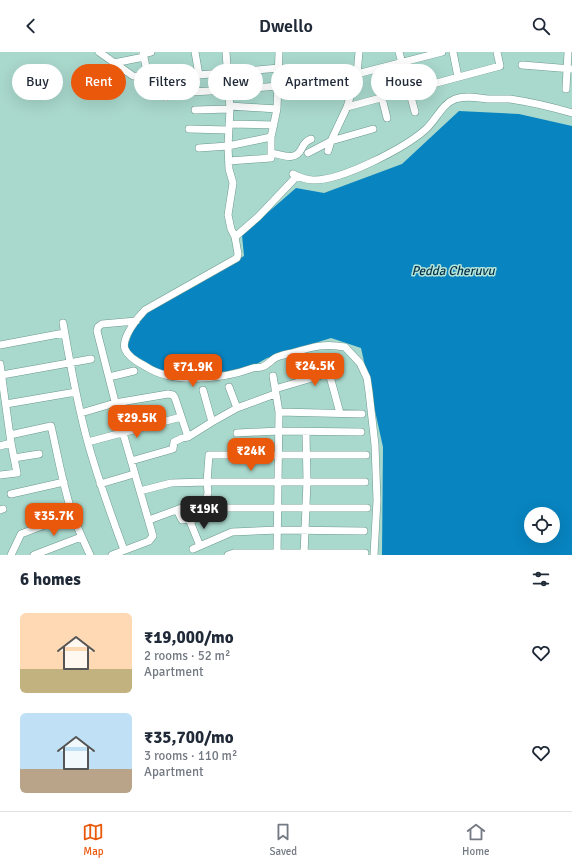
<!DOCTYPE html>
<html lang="en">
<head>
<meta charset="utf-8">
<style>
  body { margin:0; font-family:Signika,sans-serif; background:#f6f6f7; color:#1f2937; height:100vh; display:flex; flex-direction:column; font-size:15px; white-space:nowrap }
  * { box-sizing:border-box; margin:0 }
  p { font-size:13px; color:#747a83 }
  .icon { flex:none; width:22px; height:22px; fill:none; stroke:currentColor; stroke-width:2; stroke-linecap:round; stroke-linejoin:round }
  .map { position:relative; height:503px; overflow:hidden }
  .panel { display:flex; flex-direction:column; background:#fff; flex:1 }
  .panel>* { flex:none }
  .hud { position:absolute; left:12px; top:12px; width:548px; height:36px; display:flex; gap:8px }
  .tools { position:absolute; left:524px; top:455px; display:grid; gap:8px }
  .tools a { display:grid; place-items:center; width:36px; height:36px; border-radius:50%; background:#fff; box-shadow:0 4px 16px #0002; font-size:20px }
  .price { position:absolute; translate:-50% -34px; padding:0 9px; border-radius:8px; background:#ea580c; color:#fff; font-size:13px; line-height:26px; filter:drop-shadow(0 1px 2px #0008) }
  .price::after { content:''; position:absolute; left:50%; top:24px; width:12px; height:9px; margin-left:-6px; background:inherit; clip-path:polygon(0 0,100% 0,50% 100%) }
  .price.selected { background:#222; color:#fff }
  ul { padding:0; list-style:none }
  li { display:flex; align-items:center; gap:12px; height:100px; padding:0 20px }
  li span { display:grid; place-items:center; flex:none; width:112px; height:80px; border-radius:6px; color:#555 }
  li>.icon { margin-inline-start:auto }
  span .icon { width:48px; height:48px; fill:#fffc; stroke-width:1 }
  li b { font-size:17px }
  h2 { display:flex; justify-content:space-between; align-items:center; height:48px; padding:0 20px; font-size:17px }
  .tag { padding:0 14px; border-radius:18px; background:#fff; box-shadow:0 4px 16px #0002; font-size:14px; line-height:36px }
  .tag.selected { background:#ea580c; color:#fff }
  header { display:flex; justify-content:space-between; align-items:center; height:52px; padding:0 20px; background:#fff; font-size:18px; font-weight:600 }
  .menu { display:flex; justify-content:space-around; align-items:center; height:56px; border-top:1px solid #e0e1e3; background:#fff; font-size:11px; color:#747a83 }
  .menu a { display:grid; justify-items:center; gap:2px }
  .menu .selected { color:#ea580c }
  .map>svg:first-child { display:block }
  .water { fill:#0884c0; fill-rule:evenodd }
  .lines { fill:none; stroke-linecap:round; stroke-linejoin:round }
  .minor-casing { stroke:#6c998f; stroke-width:8 }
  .minor { stroke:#fff; stroke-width:7 }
  .labels { text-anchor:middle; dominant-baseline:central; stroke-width:3; stroke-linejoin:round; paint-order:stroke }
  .water-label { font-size:13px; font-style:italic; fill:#04314a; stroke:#b6e5da }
</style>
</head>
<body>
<header><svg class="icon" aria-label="back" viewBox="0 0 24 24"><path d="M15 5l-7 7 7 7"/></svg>Dwello<svg class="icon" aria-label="search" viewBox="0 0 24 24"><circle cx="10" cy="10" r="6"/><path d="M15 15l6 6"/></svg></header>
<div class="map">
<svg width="572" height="503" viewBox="0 0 572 503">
  <rect width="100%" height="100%" fill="#a9d8cd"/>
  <path class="water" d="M459 59 519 62 572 74V503H382L383 395 361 296 331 286 267 306 248 317 221 320 167 323 126 298 133 278 147 261 244 204 242 183 296 136 324 141 402 112ZM531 462H553V484H531Z"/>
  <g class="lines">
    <defs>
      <path id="minor" d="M99 0 133 24 148 25 199 23 279 16
        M143 0 148 25
        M195 0 199 23
        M226 0 230 57 228 94 229 117 233 131 228 163 231 177 235 185
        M359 0 357 22 347 55 331 89 373 77
        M399 0 415 60
        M453 0 458 25
        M143 2 151 0
        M114 11 144 5
        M522 13 572 17
        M357 22 442 0
        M566 37 568 0
        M166 45 171 41 229 38 278 34
        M382 46 387 66
        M230 54 277 57
        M347 55 500 14 497 0
        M195 58 230 57
        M229 72 274 73
        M189 77 228 78
        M199 96 228 94 271 85
        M271 101C284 103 295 110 302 96 304 91 306 89 311 87
        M308 101 331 89 328 99
        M229 109 271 106V85L277 57 279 0
        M293 122C299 125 306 128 313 128 341 129 405 96 426 77 436 68 442 52 455 47 466 43 478 46 488 47 495 47 503 47 510 47 530 50 552 55 572 61
        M297 124 258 165 235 185 238 202 237 206 145 258C138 265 121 286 125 297 128 305 137 310 145 314 173 333 223 327 253 316 256 315 259 316 262 315 268 313 272 307 277 305 282 303 287 302 292 301 312 295 324 291 345 295L360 311 367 326 369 340 375 393 377 448 374 503
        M63 271C70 311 77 352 88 391 98 427 111 463 124 498
        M0 293 64 281
        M0 312 11 391 17 421 0 423
        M2 323 91 307
        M273 324 279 360 277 503
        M109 325 134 319
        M229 335 237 356
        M275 337 329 321 340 361
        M203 338 212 370
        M6 352 76 340
        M279 360 362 362
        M81 361 115 351 168 342 173 343 175 346 188 385
        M237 381 279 379 361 380
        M10 383 51 374C58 404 63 435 73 464 78 477 84 490 90 503
        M88 390 181 365
        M0 394 11 391
        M14 406 39 402
        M131 409 173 397 174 390 182 386 188 385 212 370 237 356 275 342
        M100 432 134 422
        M140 439 171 431 207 430H365
        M11 442 64 430
        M0 458 3 457
        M177 458 182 468 189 467 200 494
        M149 468 206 447 208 441 207 430 209 403H366
        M190 469 220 456H367
        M193 497 232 480 278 478 364 479
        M11 503 21 482 73 462
        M34 503 81 485
        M112 503 149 489 153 484 123 381 97 279 98 275 102 272 136 269
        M228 503 234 501H365
        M304 503 307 429 306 380"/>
    </defs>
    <use href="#minor" class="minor-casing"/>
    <use href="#minor" class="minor"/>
  </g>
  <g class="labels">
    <g class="water-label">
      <text x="453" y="219">Pedda Cheruvu</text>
    </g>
  </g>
</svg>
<div class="tools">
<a><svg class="icon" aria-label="locate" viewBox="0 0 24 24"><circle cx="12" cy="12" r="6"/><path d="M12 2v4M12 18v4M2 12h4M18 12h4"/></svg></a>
</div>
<b class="price" style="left:315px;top:335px">₹24.5K</b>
<b class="price" style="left:193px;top:336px">₹71.9K</b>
<b class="price" style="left:137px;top:387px">₹29.5K</b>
<b class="price" style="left:251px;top:420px">₹24K</b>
<b class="price selected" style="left:204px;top:478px">₹19K</b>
<b class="price" style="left:54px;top:485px">₹35.7K</b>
<div class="hud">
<a class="tag">Buy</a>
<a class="tag selected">Rent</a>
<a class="tag">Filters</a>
<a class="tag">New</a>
<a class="tag">Apartment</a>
<a class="tag">House</a>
</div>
</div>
<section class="panel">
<h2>6 homes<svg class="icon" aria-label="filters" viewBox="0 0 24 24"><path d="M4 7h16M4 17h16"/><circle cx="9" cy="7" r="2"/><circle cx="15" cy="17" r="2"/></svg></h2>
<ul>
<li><span style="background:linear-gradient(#ffd9b3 70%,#c2b280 0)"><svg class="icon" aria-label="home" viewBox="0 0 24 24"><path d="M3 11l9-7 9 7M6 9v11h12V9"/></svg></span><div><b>₹19,000/mo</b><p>2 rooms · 52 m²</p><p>Apartment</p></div><svg class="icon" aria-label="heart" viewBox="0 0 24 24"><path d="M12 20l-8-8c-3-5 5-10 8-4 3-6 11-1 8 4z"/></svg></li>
<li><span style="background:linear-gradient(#bfe0f5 70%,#b9a48a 0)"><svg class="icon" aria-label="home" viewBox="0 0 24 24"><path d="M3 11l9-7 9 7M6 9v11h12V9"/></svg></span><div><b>₹35,700/mo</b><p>3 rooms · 110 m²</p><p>Apartment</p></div><svg class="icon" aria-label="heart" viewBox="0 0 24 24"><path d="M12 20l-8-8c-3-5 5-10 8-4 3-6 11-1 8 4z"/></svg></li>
</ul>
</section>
<nav class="menu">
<a class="selected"><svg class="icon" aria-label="map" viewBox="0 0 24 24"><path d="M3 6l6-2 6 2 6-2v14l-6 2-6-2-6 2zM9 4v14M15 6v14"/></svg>Map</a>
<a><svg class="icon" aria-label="saved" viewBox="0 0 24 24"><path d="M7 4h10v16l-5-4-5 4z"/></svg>Saved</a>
<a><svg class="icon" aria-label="home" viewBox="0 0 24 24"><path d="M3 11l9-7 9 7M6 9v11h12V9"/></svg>Home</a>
</nav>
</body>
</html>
